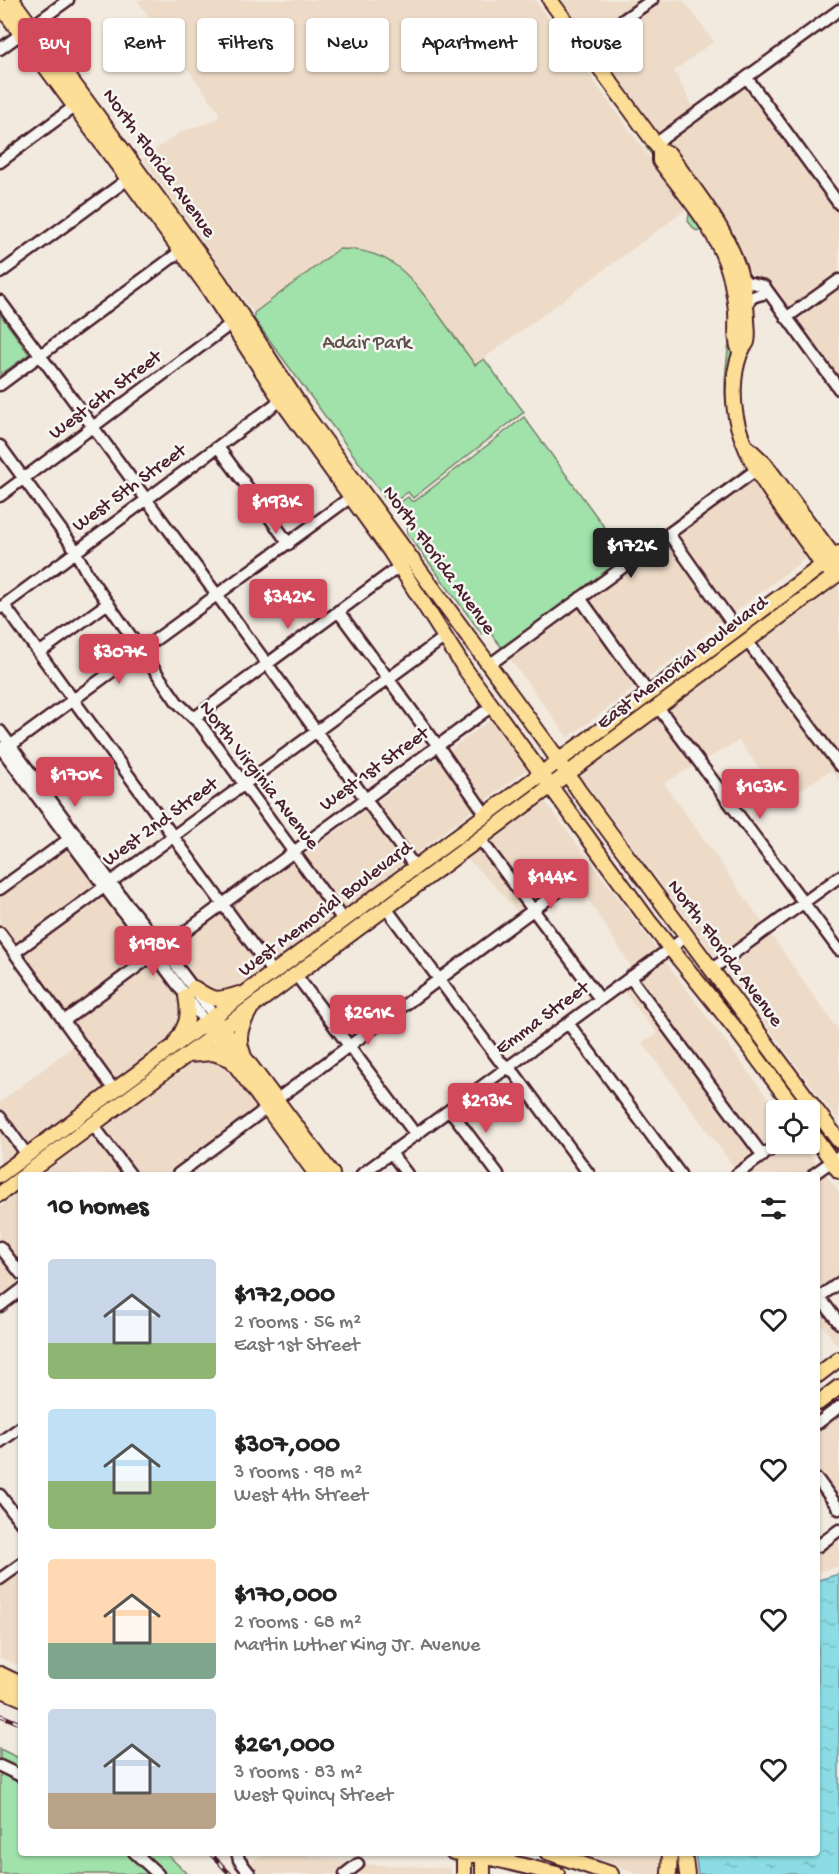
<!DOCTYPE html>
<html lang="en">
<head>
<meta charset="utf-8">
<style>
  body { margin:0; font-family:"Gochi Hand",sans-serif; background:#f6f6f6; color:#222; height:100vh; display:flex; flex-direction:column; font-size:22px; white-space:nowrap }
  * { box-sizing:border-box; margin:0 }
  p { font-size:20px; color:#767676 }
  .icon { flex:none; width:33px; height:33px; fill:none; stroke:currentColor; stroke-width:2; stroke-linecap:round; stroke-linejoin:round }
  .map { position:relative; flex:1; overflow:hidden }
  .sheet { position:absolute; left:18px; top:1172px; width:802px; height:684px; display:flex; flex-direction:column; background:#fff; border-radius:6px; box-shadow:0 2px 4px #0004 }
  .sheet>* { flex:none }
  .hud { position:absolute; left:18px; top:18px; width:804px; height:54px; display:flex; gap:12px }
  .fabs { position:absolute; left:766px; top:1100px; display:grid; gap:12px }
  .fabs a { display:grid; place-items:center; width:54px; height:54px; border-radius:6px; background:#fff; box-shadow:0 2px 4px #0004; font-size:30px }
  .price { position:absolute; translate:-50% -51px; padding:0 14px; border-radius:6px; background:#d1495b; color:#fff; font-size:20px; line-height:39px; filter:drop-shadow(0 2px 3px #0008) }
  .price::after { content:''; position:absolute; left:50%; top:36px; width:18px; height:14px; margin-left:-9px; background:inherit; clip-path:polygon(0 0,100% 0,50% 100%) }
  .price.selected { background:#222; color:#fff }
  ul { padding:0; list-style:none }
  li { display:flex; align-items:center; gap:18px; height:150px; padding:0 30px }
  li span { display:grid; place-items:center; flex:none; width:168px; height:120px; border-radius:6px; color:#555 }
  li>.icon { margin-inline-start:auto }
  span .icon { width:72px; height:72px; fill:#fffc; stroke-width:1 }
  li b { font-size:26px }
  h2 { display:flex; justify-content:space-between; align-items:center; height:72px; padding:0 30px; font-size:26px }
  .tag { padding:0 21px; border-radius:6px; background:#fff; box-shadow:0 2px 4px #0004; font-size:21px; line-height:54px }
  .tag.selected { background:#d1495b; color:#fff }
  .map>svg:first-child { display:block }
  .built { fill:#eddbc8 }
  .green { fill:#a1e2ab; stroke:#76806b; stroke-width:1.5 }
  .water { fill:url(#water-ripples); stroke:#71909a; stroke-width:1.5 }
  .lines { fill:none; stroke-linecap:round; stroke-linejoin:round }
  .minor-casing { stroke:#4a1f2b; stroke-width:15 }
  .major-casing { stroke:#4a1f2b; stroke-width:18 }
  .minor { stroke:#f6f6f2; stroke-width:10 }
  .major { stroke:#fcde96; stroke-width:14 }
  .rail-casing { stroke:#4a1f2b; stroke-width:4.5 }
  .rail { stroke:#f6f6f2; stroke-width:2; stroke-dasharray:7; stroke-linecap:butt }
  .labels { text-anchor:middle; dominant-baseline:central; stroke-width:5; stroke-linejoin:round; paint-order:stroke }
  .street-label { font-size:20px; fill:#4a1f2b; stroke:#f6f6f2 }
  .park-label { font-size:20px; fill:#60504b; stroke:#f6f6f2 }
</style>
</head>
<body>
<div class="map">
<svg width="839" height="1874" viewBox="0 0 839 1874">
  <defs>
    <pattern id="water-ripples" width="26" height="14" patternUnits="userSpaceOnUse" patternTransform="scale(1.5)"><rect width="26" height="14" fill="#8bdce4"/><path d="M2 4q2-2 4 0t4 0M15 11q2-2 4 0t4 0" fill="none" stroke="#79bcc4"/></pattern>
  </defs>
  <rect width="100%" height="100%" fill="#f2eadf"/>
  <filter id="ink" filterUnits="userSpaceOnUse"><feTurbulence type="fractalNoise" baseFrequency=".0167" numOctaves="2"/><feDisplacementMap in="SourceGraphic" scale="12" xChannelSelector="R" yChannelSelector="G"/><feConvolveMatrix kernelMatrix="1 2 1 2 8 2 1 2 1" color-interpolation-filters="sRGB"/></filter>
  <g filter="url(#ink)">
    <path class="built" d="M137 0H535L687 209 475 365 416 284 399 266 378 254 363 250 339 249 254 313 143 159 180 132 211 122 218 118 219 112Z
      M555 0H638V5L584 42Z
      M659 0H683L714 41 674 71 695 110 656 138 589 49 646 11Z
      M745 84 839 210V275L787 313 761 286 730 249 661 145Z
      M839 285V383L792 319Z
      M755 476 811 554 731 615 674 536Z
      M668 540 725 620 644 681 585 599Z
      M838 583 839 584V759L754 645Z
      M579 604 638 685 568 738 508 656Z
      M748 650 839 772V781L831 770 783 801 739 741 703 761 665 711Z
      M659 715 696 765 664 783 764 925 717 959 579 775Z
      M495 717 531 766 482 803 447 752Z
      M440 756 476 807 412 857 374 804Z
      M544 800 658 951 633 969 577 883 585 878 580 871 534 905 487 843Z
      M368 808 406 861 342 911 302 856Z
      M68 845 99 885 15 948 0 926V894Z
      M481 847 528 909 520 915 497 888 466 858Z
      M296 860 336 915 271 965 229 908Z
      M104 892 147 954 64 1015 20 955Z
      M223 913 265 969 238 990 217 996 196 986 170 951Z
      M769 932 839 1031V1122L722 966Z
      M663 958 777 1110V1140L763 1150 635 979Z
      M153 961 182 998 185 1012 173 1039 113 1082 70 1022Z
      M629 983 757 1154 736 1170 642 1042 658 1034 621 989Z
      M76 1044 107 1087 26 1146 0 1110V1102Z
      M205 1058 227 1062 261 1107 171 1174H135L101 1130 195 1059Z
      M0 1123 19 1151 0 1165Z
      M95 1134 125 1174H43Z
      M788 1143H802L819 1166 808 1174H744Z
      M824 1172 839 1192V1277L820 1291 818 1288V1178Z
      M21 1191V1268L0 1240V1207Z
      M0 1253 21 1280V1285L0 1300Z
      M818 1302 839 1329V1344L837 1345 818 1320Z
      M839 1407V1508L818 1480V1423Z
      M839 1530V1566L818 1572V1546Z
      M21 1569V1666L0 1658V1585Z
      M299 1852 309 1856 353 1863 338 1874H259L251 1861 268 1853Z
      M578 1853H662L661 1874H637Z
      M363 1864 451 1868V1874H352Z"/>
    <path class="green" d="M651 145 715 233 737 323 728 372 731 392 750 467 503 649 488 630 482 634 407 533 408 524 395 506 408 497 411 501H415L524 417 624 554 628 555 748 467C738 446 729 425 726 402 723 379 728 356 730 333 734 297 722 263 705 232L695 230 688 221 690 208 646 147Z
      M339 249C390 249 408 273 436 311 449 329 462 347 475 365L484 359 524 412 413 498 408 492 390 505 254 319V313Z
      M0 314 29 354 0 375Z
      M0 1749 21 1759V1852L166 1853 187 1874H0Z"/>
    <path class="water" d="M839 1574V1874H698L695 1853 818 1852V1580Z"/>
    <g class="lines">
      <defs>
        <path id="minor" d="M584 47 652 0
          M0 49 68 0
          M747 78 839 204
          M655 144 839 10
          M0 162 75 106
          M0 273 128 179
          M741 276 747 282 764 286 839 389
          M0 301 217 595 415 867
          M747 308C748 296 757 295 768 293
          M786 318 839 280
          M0 385 181 251
          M0 446 72 545 88 575 177 702 201 725 344 921
          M218 447 289 544
          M0 496 232 323
          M669 534 736 629
          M580 598 649 694
          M4 605 273 973
          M0 608 281 400
          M338 611 438 746 486 815
          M747 641 839 765
          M39 653 108 603
          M489 665 756 470
          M658 707 839 950
          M194 718 400 566
          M0 731 126 903 163 948 215 1017
          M0 747 206 1023
          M3 751 351 497
          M480 839 600 999
          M0 889 73 836
          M386 908 499 1060 515 1074 589 1174
          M0 933 114 1090
          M163 948 492 706
          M14 953 445 637
          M712 969 839 877
          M296 975 416 1135
          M630 977 763 1156
          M64 1021 153 955
          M568 1023 680 1174
          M276 1100 579 876
          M450 1110 498 1174
          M0 1117 27 1155
          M93 1125 130 1174
          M391 1153 407 1174
          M178 1174 267 1108
          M362 1174 687 936
          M737 1174 780 1143
          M814 1174 839 1156
          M0 1247 21 1274
          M818 1295 839 1323
          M818 1298 839 1283
          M0 1306 21 1290
          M818 1423 839 1407
          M0 1442 21 1427
          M818 1480 839 1509
          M0 1495 21 1523
          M818 1546 839 1530
          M0 1579 21 1564
          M0 1766 21 1776
          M134 1852 158 1874
          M237 1852 239 1860 250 1874
          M345 1874 358 1864"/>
        <path id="major" d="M12 0 219 281 306 415 550 748 579 791 839 1141
          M550 0 660 150 669 154C706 206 746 251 747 319 747 326 749 336 747 342 745 346 741 350 740 354 732 375 732 404 738 426 753 479 793 519 822 565L828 569
          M0 5 206 285 281 400 390 551 465 669 492 706 651 924 734 1027 796 1110
          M660 150V161C688 198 720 233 731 279 733 289 735 301 736 311 737 326 734 338 740 352
          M748 448 764 463 834 557 835 564
          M194 988C213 1001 217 1001 239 994
          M217 1021 332 1174
          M208 1028 316 1174
          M176 1042C187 1024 190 1018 186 996
          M243 1053C236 1037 242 1024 250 1010
          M188 1055 213 1053 230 1059
          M810 1130 839 1171
          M26 1174 839 573
          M0 1175 839 553
          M0 1194 21 1178
          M818 1375 839 1359
          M818 1403 839 1387
          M0 1674 21 1684
          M0 1689 21 1698
          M453 1852 483 1856 557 1874
          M464 1852V1874
          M483 1852V1874
          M547 1852 611 1874
          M684 1852 687 1874
          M669 1874 670 1852"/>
      </defs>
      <use href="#minor" class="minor-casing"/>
      <use href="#major" class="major-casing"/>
      <use href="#minor" class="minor"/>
      <use href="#major" class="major"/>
      <defs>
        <path id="rail" d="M0 1715 21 1724
          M209 1852 230 1874"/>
      </defs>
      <use href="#rail" class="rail-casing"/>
      <use href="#rail" class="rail"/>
    </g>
  </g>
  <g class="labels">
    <g class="street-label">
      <text transform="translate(158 164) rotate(54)">North Florida Avenue</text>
      <text transform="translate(106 396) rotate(-37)">West 6th Street</text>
      <text transform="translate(130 489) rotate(-36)">West 5th Street</text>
      <text transform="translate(438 561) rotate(54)">North Florida Avenue</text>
      <text transform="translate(683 664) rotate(-37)">East Memorial Boulevard</text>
      <text transform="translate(375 770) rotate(-36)">West 1st Street</text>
      <text transform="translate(258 776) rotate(52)">North Virginia Avenue</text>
      <text transform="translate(161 823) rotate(-36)">West 2nd Street</text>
      <text transform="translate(326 910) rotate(-37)">West Memorial Boulevard</text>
      <text transform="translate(724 954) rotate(53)">North Florida Avenue</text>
      <text transform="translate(543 1019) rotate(-36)">Emma Street</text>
    </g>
    <g class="park-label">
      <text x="367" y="344">Adair Park</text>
    </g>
  </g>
</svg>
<div class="fabs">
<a><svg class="icon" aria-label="locate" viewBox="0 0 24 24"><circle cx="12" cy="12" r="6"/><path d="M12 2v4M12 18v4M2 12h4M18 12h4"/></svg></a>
</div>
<b class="price" style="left:276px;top:535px">$193K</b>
<b class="price selected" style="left:631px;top:579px">$172K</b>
<b class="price" style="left:288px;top:630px">$342K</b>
<b class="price" style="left:119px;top:685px">$307K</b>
<b class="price" style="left:75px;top:808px">$170K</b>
<b class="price" style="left:760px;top:820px">$163K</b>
<b class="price" style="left:551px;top:910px">$144K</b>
<b class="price" style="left:153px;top:977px">$198K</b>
<b class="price" style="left:368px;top:1046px">$261K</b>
<b class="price" style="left:486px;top:1134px">$213K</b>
<div class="hud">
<a class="tag selected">Buy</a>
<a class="tag">Rent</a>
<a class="tag">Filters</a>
<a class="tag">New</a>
<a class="tag">Apartment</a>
<a class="tag">House</a>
</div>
<section class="sheet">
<h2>10 homes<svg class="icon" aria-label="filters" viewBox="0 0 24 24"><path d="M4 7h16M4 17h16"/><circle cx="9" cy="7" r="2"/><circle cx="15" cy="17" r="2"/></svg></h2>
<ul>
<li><span style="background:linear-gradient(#c9d6e8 70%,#8fb573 0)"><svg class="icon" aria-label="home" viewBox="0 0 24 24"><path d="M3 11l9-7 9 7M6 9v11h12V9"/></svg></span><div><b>$172,000</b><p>2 rooms · 56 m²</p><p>East 1st Street</p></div><svg class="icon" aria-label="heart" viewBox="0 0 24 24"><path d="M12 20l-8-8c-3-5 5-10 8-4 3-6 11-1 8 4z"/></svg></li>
<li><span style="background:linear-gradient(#bfe0f5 60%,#8fb573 0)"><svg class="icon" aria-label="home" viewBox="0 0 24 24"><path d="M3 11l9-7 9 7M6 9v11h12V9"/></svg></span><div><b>$307,000</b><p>3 rooms · 98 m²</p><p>West 4th Street</p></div><svg class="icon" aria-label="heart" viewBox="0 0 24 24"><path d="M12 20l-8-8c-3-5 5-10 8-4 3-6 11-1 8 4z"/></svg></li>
<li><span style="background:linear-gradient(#ffd9b3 70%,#7fa58c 0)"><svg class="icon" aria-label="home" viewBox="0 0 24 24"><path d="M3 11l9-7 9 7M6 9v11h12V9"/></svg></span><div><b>$170,000</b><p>2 rooms · 68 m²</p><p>Martin Luther King Jr. Avenue</p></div><svg class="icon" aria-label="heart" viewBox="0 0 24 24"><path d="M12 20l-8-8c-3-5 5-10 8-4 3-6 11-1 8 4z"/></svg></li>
<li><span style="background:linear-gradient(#c9d6e8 70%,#b9a48a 0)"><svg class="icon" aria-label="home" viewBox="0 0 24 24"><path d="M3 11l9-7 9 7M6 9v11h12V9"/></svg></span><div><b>$261,000</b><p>3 rooms · 83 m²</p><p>West Quincy Street</p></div><svg class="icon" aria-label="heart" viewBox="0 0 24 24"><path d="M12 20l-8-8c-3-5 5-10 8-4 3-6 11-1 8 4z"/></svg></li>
</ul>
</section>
</div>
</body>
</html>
